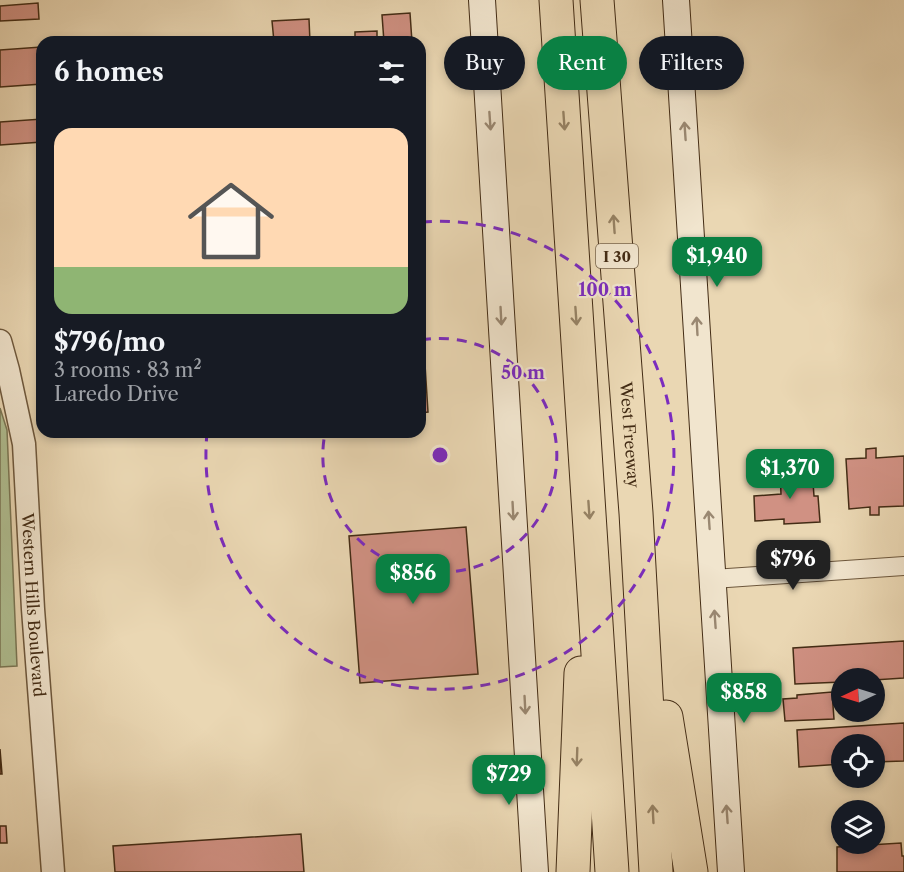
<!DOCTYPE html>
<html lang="en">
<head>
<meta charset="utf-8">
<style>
  body { margin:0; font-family:"Libre Caslon Text",serif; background:#20242c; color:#f1f3f6; height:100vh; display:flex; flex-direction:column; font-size:22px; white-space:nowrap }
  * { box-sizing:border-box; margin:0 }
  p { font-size:20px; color:#9ea1a6 }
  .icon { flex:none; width:33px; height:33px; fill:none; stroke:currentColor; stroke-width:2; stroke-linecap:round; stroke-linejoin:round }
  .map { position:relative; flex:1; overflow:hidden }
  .drawer { position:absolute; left:36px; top:36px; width:390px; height:402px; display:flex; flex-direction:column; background:#171b24; border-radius:18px; box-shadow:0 3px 9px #0003 }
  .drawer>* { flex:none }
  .banner { position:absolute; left:444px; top:36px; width:369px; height:54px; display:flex; gap:12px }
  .needle { width:39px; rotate:266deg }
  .buttons { position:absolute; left:831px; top:668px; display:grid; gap:12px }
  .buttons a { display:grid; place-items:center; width:54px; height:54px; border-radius:50%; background:#171b24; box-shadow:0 3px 9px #0003; font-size:30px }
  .price { position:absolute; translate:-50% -51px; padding:0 14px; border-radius:12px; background:#0b8043; color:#fff; font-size:20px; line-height:39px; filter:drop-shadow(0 2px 3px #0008) }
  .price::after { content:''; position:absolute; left:50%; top:36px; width:18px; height:14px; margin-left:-9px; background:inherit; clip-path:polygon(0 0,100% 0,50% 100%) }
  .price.active { background:#222; color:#fff }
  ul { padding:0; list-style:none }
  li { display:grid; align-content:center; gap:12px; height:318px; padding:0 18px }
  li+li { border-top:2px solid #363941 }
  li span { display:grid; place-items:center; height:186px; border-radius:18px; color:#555 }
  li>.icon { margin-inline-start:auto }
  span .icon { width:108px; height:108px; fill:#fffc; stroke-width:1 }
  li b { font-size:26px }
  h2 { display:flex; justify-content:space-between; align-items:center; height:72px; padding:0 18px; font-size:26px }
  .pill { padding:0 21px; border-radius:27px; background:#171b24; box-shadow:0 3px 9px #0003; font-size:21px; line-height:54px }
  .pill.active { background:#0b8043; color:#fff }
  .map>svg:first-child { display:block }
  .green { fill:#b0bf92; stroke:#7a7654; stroke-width:1.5 }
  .building { fill:#d09183; stroke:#432c15; stroke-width:1.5 }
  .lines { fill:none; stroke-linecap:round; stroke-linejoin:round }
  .minor-casing { stroke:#6d573c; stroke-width:20 }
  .tertiary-casing { stroke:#6d573c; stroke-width:25 }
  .secondary-casing { stroke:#432c15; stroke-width:28 }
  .motorway-casing { stroke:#432c15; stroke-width:35 }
  .minor { stroke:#f1e5ce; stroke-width:18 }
  .tertiary { stroke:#f1e5ce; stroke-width:22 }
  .secondary { stroke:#f1e5ce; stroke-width:26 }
  .motorway { stroke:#ead7b3; stroke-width:33 }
  .oneway { stroke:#9a8872 }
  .oneway2 { stroke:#968264 }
  .ring { fill:none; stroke:#7b2cbf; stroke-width:3; stroke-dasharray:10 8 }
  .labels { text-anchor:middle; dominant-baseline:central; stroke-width:4.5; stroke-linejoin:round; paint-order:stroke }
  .shield { fill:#f1e5ce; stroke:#77644c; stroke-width:1.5 }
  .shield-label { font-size:15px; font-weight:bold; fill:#432c15 }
  .street-label { font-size:16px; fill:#432c15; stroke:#f1e5ce }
  .centre { fill:#7b2cbf; stroke:#f1e5ce; stroke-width:3 }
  .ring-label { font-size:18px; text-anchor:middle; font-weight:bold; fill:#7b2cbf; stroke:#f1e5ce; stroke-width:4.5; stroke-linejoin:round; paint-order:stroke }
</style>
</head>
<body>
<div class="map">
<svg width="904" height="872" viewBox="0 0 904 872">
  <rect width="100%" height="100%" fill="#ead7b3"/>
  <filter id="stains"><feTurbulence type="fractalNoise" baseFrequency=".00333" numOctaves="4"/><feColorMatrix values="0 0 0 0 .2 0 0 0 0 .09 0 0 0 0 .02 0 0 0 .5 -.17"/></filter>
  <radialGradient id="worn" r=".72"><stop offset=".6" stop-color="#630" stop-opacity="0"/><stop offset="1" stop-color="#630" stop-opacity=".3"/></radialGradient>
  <path class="green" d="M0 408 7 430 17 666 0 667Z"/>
  <path class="building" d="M38 3 39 19 0 21V6Z
    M410 13 412 42H384L382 15Z
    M309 19 310 42H274L272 21Z
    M377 31V42H355V32Z
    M41 47 42 84 0 87V50Z
    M42 119V142L0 145V122Z
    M420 285 428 412 420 413Z
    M876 448V458L904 456V506L879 507V515H870V507L849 509 846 459 866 458V449Z
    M812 469 814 496H818L820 522 784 524V519L755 521 754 496 781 494 780 471Z
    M466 527 478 674 360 683 349 536Z
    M904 641V678L874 680V678H842V682L795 684 793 648Z
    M832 692 834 719 785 721 783 699 797 698V695Z
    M904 723V761L874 762V744H842V764L799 767 797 730Z
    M0 749 2 774H0Z
    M0 826H6L7 843H0Z
    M301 834 304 872H115L113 846Z
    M901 843 902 856H904V872H837V847Z"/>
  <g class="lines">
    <defs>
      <path id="minor" d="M713 579 904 566"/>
      <g id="tertiary">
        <path id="s1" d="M0 341 8 370 24 444 33 609 53 872"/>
      </g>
      <path id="secondary" d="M482 0 535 872
        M676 0 731 872"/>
      <g id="motorway">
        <path d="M556 0 612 872"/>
        <path id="s2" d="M597 0 636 513 656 872"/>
        <path d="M666 717 691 872"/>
        <path d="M573 872 581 673"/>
      </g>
    </defs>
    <use href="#minor" class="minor-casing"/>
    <use href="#tertiary" class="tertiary-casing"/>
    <use href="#secondary" class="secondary-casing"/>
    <use href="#motorway" class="motorway-casing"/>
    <use href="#minor" class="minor"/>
    <use href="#tertiary" class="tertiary"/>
    <use href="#secondary" class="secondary"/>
    <use href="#motorway" class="motorway"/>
  </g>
  <defs><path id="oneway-shaft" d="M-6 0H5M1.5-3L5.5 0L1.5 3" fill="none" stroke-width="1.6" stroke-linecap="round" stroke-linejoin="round" transform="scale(1.5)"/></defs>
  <g class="oneway">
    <use href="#oneway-shaft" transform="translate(490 121) rotate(86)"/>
    <use href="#oneway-shaft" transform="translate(685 131) rotate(-94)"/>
    <use href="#oneway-shaft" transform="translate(501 316) rotate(87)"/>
    <use href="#oneway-shaft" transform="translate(697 326) rotate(-93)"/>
    <use href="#oneway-shaft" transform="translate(513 511) rotate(87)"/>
    <use href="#oneway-shaft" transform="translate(709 520) rotate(-94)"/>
    <use href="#oneway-shaft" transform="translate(715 619) rotate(-94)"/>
    <use href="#oneway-shaft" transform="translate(525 705) rotate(87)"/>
    <use href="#oneway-shaft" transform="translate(727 814) rotate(-94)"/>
  </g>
  <g class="oneway2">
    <use href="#oneway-shaft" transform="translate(564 121) rotate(86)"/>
    <use href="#oneway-shaft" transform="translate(614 224) rotate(-94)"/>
    <use href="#oneway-shaft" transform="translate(576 316) rotate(86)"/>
    <use href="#oneway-shaft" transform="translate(589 510) rotate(86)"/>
    <use href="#oneway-shaft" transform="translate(577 757) rotate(92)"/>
    <use href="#oneway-shaft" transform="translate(653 814) rotate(-93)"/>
  </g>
  <g class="ring">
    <path d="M421 340A117 117 0 1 1 325 433"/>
    <path d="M422 222A234 234 0 1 1 207 433"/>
  </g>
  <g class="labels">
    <rect class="shield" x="596" y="244" width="42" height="24" rx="4.5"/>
    <g class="shield-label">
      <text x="617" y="256">I 30</text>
    </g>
    <g class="street-label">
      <text stroke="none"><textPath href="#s2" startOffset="436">West Freeway</textPath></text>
      <text stroke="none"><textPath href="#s1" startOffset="267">Western Hills Boulevard</textPath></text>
    </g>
  </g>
  <circle cx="440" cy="455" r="9" class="centre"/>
  <g class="ring-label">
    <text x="605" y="296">100 m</text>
    <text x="523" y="379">50 m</text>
  </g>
  <rect width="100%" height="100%" filter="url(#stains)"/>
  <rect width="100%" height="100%" fill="url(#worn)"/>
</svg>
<div class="buttons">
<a><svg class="needle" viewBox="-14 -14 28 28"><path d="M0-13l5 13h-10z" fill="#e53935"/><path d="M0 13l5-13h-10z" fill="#9ea1a6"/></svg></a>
<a><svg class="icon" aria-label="locate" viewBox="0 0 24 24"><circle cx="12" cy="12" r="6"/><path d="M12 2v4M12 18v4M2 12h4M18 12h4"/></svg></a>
<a><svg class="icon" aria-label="layers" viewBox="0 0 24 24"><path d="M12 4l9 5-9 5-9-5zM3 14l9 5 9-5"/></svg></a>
</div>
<b class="price" style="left:717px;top:288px">$1,940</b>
<b class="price" style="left:790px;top:500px">$1,370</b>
<b class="price active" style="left:793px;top:591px">$796</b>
<b class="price" style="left:413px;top:605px">$856</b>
<b class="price" style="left:744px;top:724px">$858</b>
<b class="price" style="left:509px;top:806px">$729</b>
<div class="banner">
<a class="pill">Buy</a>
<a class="pill active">Rent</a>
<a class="pill">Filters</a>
</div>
<section class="drawer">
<h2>6 homes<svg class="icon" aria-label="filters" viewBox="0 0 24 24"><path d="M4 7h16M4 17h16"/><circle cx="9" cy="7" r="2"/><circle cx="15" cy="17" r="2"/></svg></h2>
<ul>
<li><span style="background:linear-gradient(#ffd9b3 75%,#8fb573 0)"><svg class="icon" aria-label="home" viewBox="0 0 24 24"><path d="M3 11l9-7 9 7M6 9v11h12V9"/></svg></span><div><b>$796/mo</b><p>3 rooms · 83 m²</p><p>Laredo Drive</p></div></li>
</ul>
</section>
</div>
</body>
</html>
